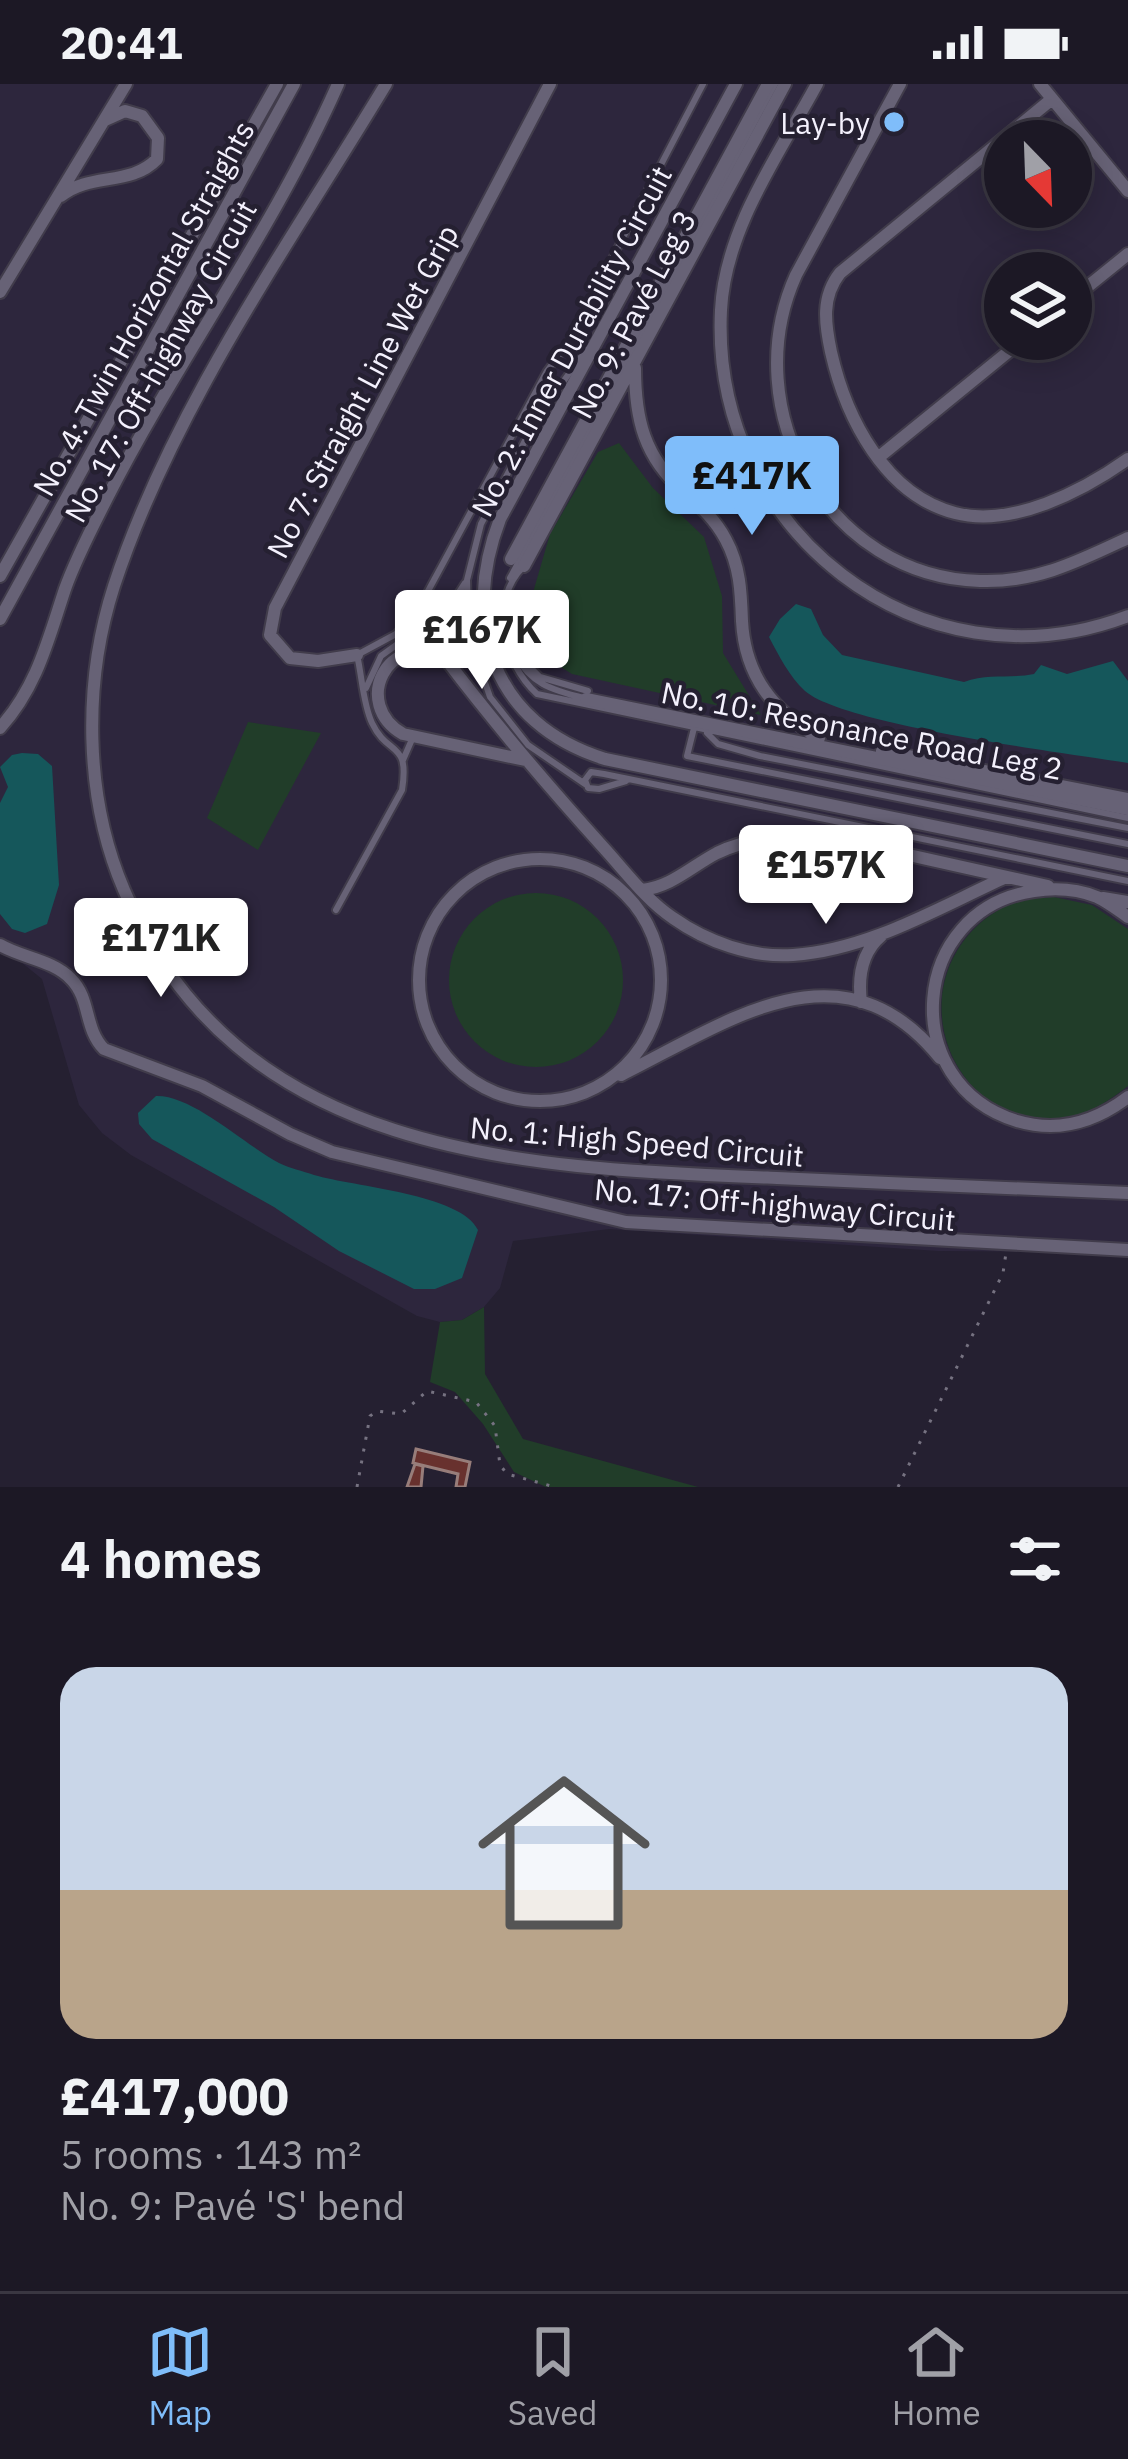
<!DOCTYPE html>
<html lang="en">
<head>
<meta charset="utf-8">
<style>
  body { margin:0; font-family:"IBM Plex Sans",sans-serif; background:#25212d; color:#f1f3f6; height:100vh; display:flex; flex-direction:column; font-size:45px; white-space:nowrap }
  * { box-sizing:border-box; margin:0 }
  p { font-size:39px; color:#a0a0a7 }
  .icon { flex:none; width:66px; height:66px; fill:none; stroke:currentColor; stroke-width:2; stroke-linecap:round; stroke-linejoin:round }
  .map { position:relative; height:1403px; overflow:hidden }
  .panel { display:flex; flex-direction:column; background:#1c1825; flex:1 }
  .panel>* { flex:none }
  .needle { width:78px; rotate:157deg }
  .fabs { position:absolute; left:984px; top:36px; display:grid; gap:24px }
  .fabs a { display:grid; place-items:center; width:108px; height:108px; border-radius:50%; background:#1c1825; box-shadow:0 6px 30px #0003,0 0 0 3px #3a3742; font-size:60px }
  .price { position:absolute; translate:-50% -102px; padding:0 27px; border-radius:12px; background:#fff; color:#222; font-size:39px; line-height:78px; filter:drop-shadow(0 3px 6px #0008) }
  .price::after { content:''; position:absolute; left:50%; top:72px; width:36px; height:27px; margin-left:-18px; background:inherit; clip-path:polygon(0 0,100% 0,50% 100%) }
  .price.active { background:#7fbdfa; color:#111 }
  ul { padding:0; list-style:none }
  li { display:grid; align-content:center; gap:24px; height:636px; padding:0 60px }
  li+li { border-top:3px solid #3a3742 }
  li span { display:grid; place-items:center; height:372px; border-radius:36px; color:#555 }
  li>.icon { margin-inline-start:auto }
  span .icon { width:216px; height:216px; fill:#fffc; stroke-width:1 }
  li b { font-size:51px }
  h2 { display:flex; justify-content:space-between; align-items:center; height:144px; padding:0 60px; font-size:51px }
  .status { display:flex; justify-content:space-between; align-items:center; height:84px; padding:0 60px; background:#1c1825; direction:ltr }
  .status svg { height:33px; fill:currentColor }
  .dock { display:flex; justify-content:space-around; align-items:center; height:168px; border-top:3px solid #3a3742; background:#1c1825; font-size:33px; color:#a0a0a7 }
  .dock a { display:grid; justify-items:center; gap:6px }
  .dock .active { color:#7fbdfa }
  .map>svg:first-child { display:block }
  .built { fill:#2d263d; fill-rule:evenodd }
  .green { fill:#213d29 }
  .water { fill:#15575b }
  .building { fill:#68312e; stroke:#977d7a; stroke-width:3 }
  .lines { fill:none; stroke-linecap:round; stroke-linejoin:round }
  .service-casing { stroke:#413c4b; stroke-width:10 }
  .minor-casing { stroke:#413c4b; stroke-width:16 }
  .path { stroke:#767281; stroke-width:3; stroke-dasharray:3 9; stroke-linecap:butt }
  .service { stroke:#676276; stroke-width:6 }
  .minor { stroke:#676276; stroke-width:12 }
  .poi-dot { fill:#7fbdfa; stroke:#252031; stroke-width:4.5 }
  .labels { text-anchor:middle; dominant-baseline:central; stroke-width:9; stroke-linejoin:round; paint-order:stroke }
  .poi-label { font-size:30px; fill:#f4f1fd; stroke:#252031; text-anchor:end }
  .street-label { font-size:30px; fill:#f4f1fd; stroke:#252031 }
</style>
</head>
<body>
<div class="status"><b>20:41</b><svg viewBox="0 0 49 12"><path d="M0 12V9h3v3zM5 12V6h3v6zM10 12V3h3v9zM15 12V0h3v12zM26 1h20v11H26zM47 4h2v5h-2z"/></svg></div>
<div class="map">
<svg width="1128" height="1403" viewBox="0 0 1128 1403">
  <rect width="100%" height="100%" fill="#252031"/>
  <path class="built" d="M0 0H1128V1168L938 1167 609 1145 513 1157 500 1204 484 1223 462 1236 440 1238 417 1232 131 1071 102 1049 79 1021 42 895 0 861ZM1005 57H1071V123H1005ZM1005 189H1071V255H1005Z"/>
  <path class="green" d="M619 359 653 404 704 453 722 512 723 569 761 631 572 590 543 572 529 542 534 505 550 450 598 368Z
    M248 638 321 649 258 766 207 734Z
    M449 896a87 87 0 1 1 174 0a87 87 0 1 1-174 0Z
    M1054 813 1092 821 1128 845V1002C1110 1016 1093 1028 1071 1032 964 1054 901 925 971 848 983 835 1000 823 1017 818 1029 814 1042 814 1054 813Z
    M484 1223 485 1290 523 1355 698 1403H546L514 1388 483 1340 455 1308 430 1298 440 1238 462 1236Z"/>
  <path class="water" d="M796 520 811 525 823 551 842 571 964 598C988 589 1010 595 1034 590L1041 581 1067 590 1113 577 1128 597V679C1066 669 844 641 805 607 789 592 779 572 769 553L780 535Z
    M22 669 38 670 52 682 59 801 47 840 25 849 12 845 0 830V719L8 703 0 683 12 671Z
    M156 1012C193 1011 245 1061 279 1079 289 1084 303 1087 314 1091 355 1103 461 1110 478 1146L462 1194 435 1205H414L339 1167 274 1123 152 1055 139 1040 138 1029Z"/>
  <path class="building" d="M416 1365 470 1378 465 1403H456L458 1390 413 1379Z
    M415 1380 423 1382 421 1403H407Z"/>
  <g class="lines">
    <defs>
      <path id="service" d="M524 482C488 517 503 579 537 610L1128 734
        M510 494 775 0
        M428 513 436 521 452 517
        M514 569C531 600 551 606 584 614
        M519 572 540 593 588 607
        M366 604 381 572 450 522 465 499
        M694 644 687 672 1128 760
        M707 649 718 660 760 672 1128 744
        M403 676 413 653
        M626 697 599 705 588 704 585 696 591 688 604 690 1128 797
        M585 700 528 661 490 613 469 552 467 496 481 440 537 334 586 266
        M336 826 402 706C410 656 388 673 372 639 363 620 362 592 357 571L396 550 421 520 547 287 568 259 703 0"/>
      <path id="minor" d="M386 0C290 159 172 325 114 502 83 598 84 713 124 806 237 1076 526 1084 777 1094 894 1099 1011 1105 1128 1109
        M736 0 500 435C460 539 492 640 605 675L1128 782
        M817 0C779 70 725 145 721 226 710 446 920 611 1128 532
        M900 0 796 191C735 326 828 493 980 497 1036 499 1079 477 1128 454
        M1040 0 1128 107
        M1052 15 840 189C821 213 825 240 831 268 846 334 885 411 955 429 1012 444 1083 407 1128 375
        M61 112C90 88 130 103 157 75L158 54 142 32 125 27 105 36
        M0 208 126 0
        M1071 216 1128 170
        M635 284C635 335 644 373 684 408 701 423 715 435 726 456 740 482 741 508 742 537 745 592 773 627 819 654
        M879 373 1024 255
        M511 475 768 0
        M524 482 785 0
        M0 492 277 0
        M0 535 294 0
        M357 571 318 577 290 574 270 551 275 524 550 0
        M586 615 1128 725
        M0 644C37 603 48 556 65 505 76 474 92 444 107 414 179 273 274 145 338 0
        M882 667 1128 715
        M525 676 403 650C351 620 387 546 445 574 495 640 548 702 603 763 625 787 646 816 673 834 707 858 752 874 793 871 868 866 938 824 1006 793
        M419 896a121 121 0 1 1 242 0a121 121 0 1 1-242 0Z
        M642 806C671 803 692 782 717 769 752 752 790 751 828 753L1048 802
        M1103 814 1128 818
        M1128 833C1118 826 1108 818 1097 813 1077 805 1054 804 1034 807 909 825 896 1000 1017 1037 1057 1049 1095 1038 1128 1013
        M0 861C22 874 53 876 71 895 91 915 84 945 104 965L202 1002 290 1050 332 1068 626 1138 1128 1166
        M861 918C858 894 861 869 881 852
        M621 991C728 938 842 853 940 974"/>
    </defs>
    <use href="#service" class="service-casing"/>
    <use href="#minor" class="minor-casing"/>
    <path class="path" d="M357 1403 370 1332 377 1327 401 1330 427 1307 476 1318 495 1342 500 1381 507 1390 555 1403
      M898 1403 1003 1189 1006 1169"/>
    <use href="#service" class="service"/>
    <use href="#minor" class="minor"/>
  </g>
  <circle class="poi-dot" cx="894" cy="38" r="12"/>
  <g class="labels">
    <g class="poi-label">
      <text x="870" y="38">Lay-by</text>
    </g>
    <g class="street-label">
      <text transform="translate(143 224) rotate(-61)">No. 4: Twin Horizontal Straights</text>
      <text transform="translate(633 230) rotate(-62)">No. 9: Pavé Leg 3</text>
      <text transform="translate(571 257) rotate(-62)">No. 2: Inner Durability Circuit</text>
      <text transform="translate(160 277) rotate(-61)">No. 17: Off-highway Circuit</text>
      <text transform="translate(362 307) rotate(-62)">No 7: Straight Line Wet Grip</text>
      <text transform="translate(862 646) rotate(11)">No. 10: Resonance Road Leg 2</text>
      <text transform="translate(637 1057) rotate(5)">No. 1: High Speed Circuit</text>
      <text transform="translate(775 1120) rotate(5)">No. 17: Off-highway Circuit</text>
    </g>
  </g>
</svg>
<div class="fabs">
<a><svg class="needle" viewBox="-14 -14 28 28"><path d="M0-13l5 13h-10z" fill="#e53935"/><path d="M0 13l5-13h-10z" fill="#a0a0a7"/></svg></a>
<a><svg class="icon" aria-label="layers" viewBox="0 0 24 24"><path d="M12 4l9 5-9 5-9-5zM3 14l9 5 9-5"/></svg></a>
</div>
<b class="price active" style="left:752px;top:454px">£417K</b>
<b class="price" style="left:482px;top:608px">£167K</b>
<b class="price" style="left:826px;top:843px">£157K</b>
<b class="price" style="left:161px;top:916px">£171K</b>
</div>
<section class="panel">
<h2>4 homes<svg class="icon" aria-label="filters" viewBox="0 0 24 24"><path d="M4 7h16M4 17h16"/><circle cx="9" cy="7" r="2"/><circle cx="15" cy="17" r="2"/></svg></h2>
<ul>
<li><span style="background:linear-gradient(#c9d6e8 60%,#b9a48a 0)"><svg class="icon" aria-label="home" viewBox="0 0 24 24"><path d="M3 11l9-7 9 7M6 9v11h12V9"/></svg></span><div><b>£417,000</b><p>5 rooms · 143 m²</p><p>No. 9: Pavé 'S' bend</p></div></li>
</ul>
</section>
<nav class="dock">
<a class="active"><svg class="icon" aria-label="map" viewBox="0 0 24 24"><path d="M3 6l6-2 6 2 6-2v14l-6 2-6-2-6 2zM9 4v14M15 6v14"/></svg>Map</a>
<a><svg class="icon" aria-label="saved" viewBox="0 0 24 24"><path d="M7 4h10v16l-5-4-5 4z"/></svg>Saved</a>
<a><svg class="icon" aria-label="home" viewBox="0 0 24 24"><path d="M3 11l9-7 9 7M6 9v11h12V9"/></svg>Home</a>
</nav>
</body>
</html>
